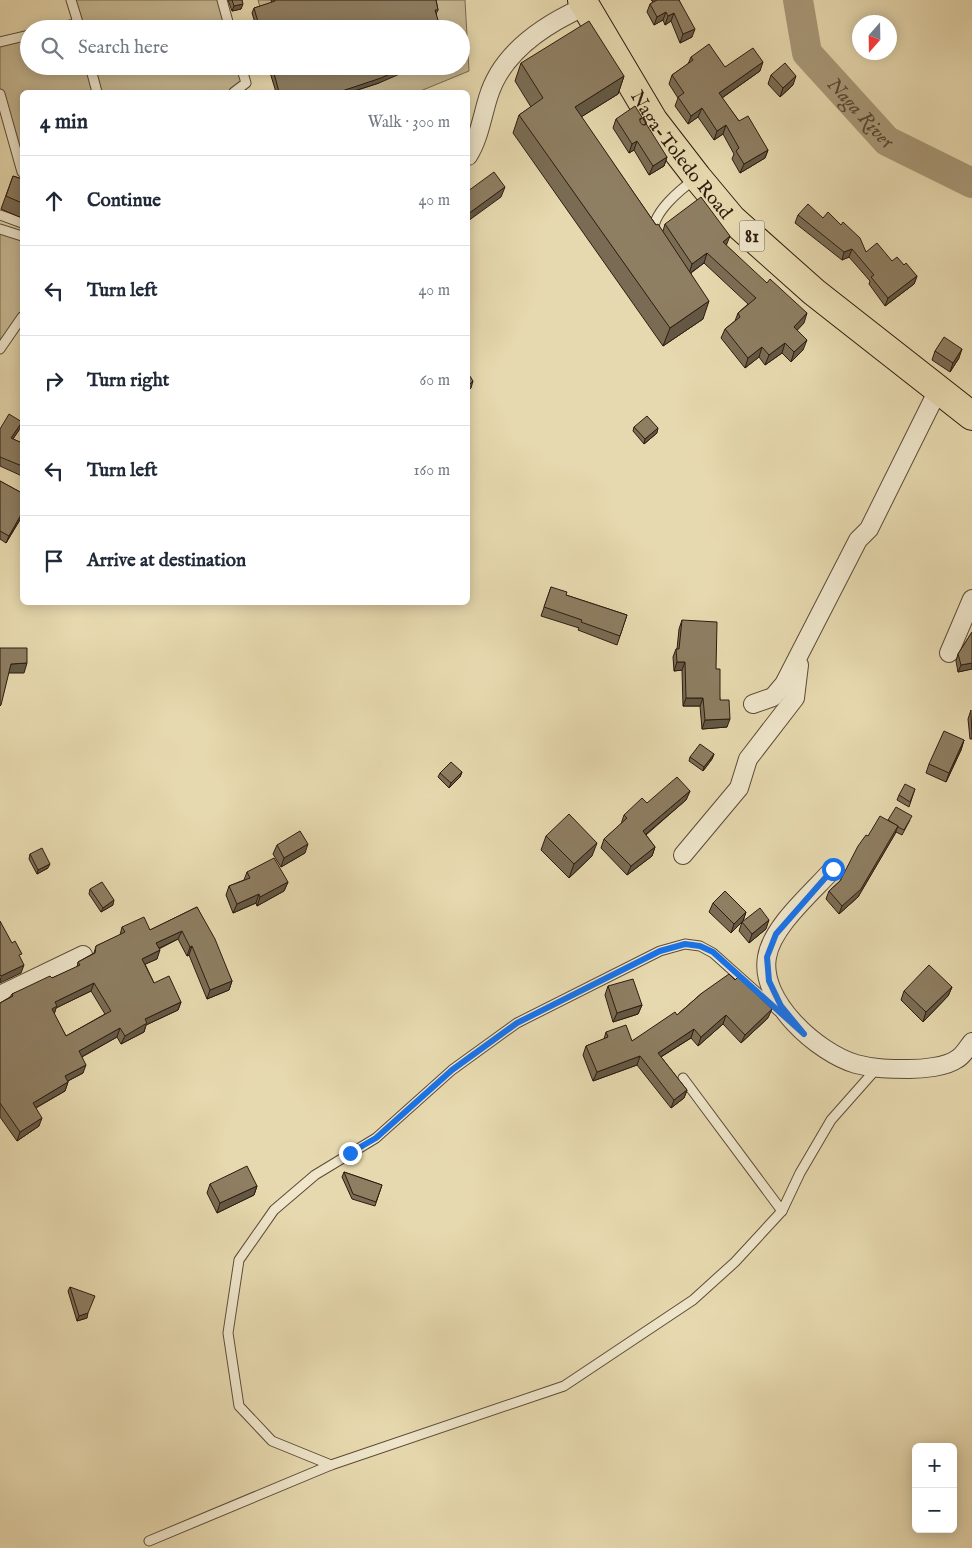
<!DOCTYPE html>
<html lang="en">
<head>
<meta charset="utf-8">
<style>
  :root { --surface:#fff; --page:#f6f6f7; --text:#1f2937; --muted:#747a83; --line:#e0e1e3 }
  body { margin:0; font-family:"IM FELL English",serif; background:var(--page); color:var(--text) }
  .controls { position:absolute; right:15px; bottom:15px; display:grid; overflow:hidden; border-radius:8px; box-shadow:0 2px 12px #0003 }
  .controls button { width:45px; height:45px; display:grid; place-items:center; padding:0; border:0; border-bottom:1px solid var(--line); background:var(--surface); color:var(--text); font:25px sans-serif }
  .compass { position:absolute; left:852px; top:15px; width:45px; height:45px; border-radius:50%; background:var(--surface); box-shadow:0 2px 12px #0003; rotate:200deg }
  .stop { position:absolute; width:15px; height:15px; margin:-11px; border:4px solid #1a73e8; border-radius:50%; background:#fff }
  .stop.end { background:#1a73e8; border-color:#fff; box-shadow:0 1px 5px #0008 }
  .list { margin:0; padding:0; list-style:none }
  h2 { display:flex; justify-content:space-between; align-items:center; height:65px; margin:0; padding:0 20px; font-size:21px }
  h2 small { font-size:16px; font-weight:400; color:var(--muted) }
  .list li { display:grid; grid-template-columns:32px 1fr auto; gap:15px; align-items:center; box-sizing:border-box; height:90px; padding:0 20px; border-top:1px solid var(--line) }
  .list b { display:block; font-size:19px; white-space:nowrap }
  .list em { font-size:16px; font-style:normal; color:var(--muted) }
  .icon { flex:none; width:28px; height:28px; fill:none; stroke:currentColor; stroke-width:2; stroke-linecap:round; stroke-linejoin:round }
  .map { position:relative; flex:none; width:972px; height:1548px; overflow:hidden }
  .search { position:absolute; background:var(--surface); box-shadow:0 2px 12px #0003; left:20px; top:20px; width:450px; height:55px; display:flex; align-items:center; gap:12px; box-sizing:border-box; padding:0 18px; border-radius:28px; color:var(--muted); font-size:19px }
  .panel { position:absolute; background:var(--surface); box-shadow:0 2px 12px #0003; left:20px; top:90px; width:450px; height:515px; border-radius:8px }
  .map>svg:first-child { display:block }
  .green { fill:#c7b994; stroke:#7a6a52 }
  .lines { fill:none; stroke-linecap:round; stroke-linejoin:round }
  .river { stroke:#a89979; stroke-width:30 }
  .service-casing { stroke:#5c4b37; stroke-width:11 }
  .minor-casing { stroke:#5c4b37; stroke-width:20 }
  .trunk-casing { stroke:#2d1c0f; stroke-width:30 }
  .service { stroke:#efe6cb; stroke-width:9 }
  .minor { stroke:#efe6cb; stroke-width:18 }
  .trunk { stroke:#e7d9af; stroke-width:28 }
  .wall { fill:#7a6c54; stroke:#2d1c0f; fill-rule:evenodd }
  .shaded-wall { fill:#635845; stroke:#2d1c0f }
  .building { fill:#8e7e62; stroke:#2d1c0f; fill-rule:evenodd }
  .route { stroke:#1a73e8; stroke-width:6 }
  .labels { text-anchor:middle; stroke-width:5; stroke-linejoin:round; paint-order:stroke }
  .shield { fill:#efe6cb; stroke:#675947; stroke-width:1 }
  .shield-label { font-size:18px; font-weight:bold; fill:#2d1c0f }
  .street-label { font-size:19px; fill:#2d1c0f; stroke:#efe6cb }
  .water-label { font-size:20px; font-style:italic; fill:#584834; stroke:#efe6cb }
</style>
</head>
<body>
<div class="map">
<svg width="972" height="1548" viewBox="0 0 972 1548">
  <rect width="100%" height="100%" fill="#e7d9af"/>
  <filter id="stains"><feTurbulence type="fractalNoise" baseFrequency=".004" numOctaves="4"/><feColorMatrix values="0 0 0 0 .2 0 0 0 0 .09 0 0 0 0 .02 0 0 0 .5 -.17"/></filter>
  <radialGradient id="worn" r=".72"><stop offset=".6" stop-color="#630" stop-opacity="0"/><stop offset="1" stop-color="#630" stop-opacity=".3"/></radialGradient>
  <g class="green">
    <path d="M71 0H222L230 29H53L78 23Z"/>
    <path d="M258 0H465L469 71 418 92H284L276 66H461V29H266Z"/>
    <path d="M29 35V66H241L246 83 234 92H22V172L0 94V42Z"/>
    <path d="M0 229 22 236V317L0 349Z"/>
  </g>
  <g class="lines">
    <path class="river" id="s1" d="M798 0 807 53 887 141 972 183"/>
    <g class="service-casing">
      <g id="service">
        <path d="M71 0 80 29"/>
        <path d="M222 0 230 29"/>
        <path d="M53 29 78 23"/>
        <path d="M0 42 29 35"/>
        <path d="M90 66 97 92"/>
        <path d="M234 92 246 83 241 66"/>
        <path d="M0 94 22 172"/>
        <path d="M0 215 22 223"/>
        <path d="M0 229 22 236"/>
        <path d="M654 234C650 214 681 189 695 179"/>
        <path d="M0 349 22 317"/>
        <path d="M683 1078 782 1211"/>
        <path d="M331 1465 272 1441 239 1406 228 1333 239 1260 274 1210 315 1175 376 1138 452 1070 517 1023 660 951 685 944 700 946 713 953 778 1011"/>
        <path d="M149 1541 331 1465 564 1386 693 1300 735 1262 782 1211 800 1173 831 1120 877 1068"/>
      </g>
    </g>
    <g class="minor-casing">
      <g id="minor">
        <path d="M468 156C479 139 482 117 488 98 501 53 545 24 586 6"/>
        <path d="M949 653 972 599"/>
        <path d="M753 704 773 697 784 684 858 540 869 529 938 390"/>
        <path d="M683 855 739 788 748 759 795 698 799 665"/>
        <path d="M833 869C813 892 772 926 767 957 759 1001 818 1053 856 1064 874 1069 891 1069 909 1069 922 1069 946 1067 957 1059 963 1056 968 1047 972 1042"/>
        <path d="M0 995 83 955"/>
      </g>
    </g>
    <g class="trunk-casing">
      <g id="trunk">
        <path id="s2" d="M582 0 653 120 697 177 732 219 814 292 972 416"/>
      </g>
    </g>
    <use href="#service" class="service"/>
    <use href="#minor" class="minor"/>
    <use href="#trunk" class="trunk"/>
  </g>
  <g class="wall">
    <path d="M228 0H242L241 9 232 11Z"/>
    <path d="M271 0H436L438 10 436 14 439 29H257L252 13 254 8 272 3Z"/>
    <path d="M651 0H679L692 37 680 43 671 21 665 25 663 20 654 25 647 12 650 4 653 2Z"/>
    <path d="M691 57 725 67 760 71 722 98 739 121 768 150 765 158 740 173 732 159 734 154 723 134 714 140 698 117 688 124 675 106 678 98 669 84 672 75 688 64Z"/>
    <path d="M521 63 624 76 618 94 581 117 656 225 663 231 665 224 727 246 804 323 797 330 803 350 791 362 782 353 765 365 759 357 745 368 721 338 725 329 735 321 738 313 748 304 704 263 691 273 703 319 663 346 513 133 519 115 531 107 515 81Z"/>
    <path d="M268 66H373L379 83 351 92H276Z"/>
    <path d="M771 75 793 85 780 97 768 84Z"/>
    <path d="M616 119 667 157 664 166 649 175 634 150 629 153 613 128Z"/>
    <path d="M13 176 22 179V218L1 209Z"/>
    <path d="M798 215 823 218 866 252 904 265 917 276 914 284 885 306 869 284 870 281 849 257 842 260 795 223Z"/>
    <path d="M935 351 959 358 950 372 932 360Z"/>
    <path d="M634 427 657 433 644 444 633 431Z"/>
    <path d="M0 429 19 430 13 439 22 443V476L0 466Z"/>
    <path d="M0 481 22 493V519L21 518 6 543 0 539Z"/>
    <path d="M551 587 566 595 627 615 617 645 578 630 579 628 541 616Z"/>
    <path d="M682 620 716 669 720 700 727 727 702 729 700 706H683L682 670 674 671 673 657 676 649H677L679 629Z"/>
    <path d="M972 632V669L958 672 956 661 958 654Z"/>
    <path d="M971 710 972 739H970L968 719Z"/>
    <path d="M964 740 961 750 946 782 926 773 929 764Z"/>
    <path d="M714 754 712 759 703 771 689 761 690 757Z"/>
    <path d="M462 772 460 777 449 788 438 777 440 773Z"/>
    <path d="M915 789 909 807 897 800 899 795Z"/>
    <path d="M690 791 686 800 646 835 655 847 652 856 627 875 601 848 604 839 621 824 624 815 647 803Z"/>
    <path d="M888 820H910L902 835 896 832 858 897 839 914 826 899 829 891 840 881 868 836Z"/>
    <path d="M546 836 592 856 569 878 541 850Z"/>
    <path d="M277 845 305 853 281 867 273 854Z"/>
    <path d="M30 854 48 868 37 874 29 859Z"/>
    <path d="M247 872 288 882 284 891 257 906 256 903 233 913 226 895 229 886 244 880Z"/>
    <path d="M90 889 113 905 101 912 89 894Z"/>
    <path d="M713 903 746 912 743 921 731 933 709 912Z"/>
    <path d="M197 907 232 981 229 990 207 999 189 955 187 956 178 939 159 949 157 959 145 964 154 983 181 1002 178 1010 146 1025 144 1032 121 1044 117 1037 82 1057 83 1073 68 1081V1082L65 1091 36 1108 39 1126 17 1141 0 1117V1003L10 997 12 994 52 978 77 967 78 962 94 953 96 946 120 935 122 927 150 930ZM91 991 105 1014 66 1036 54 1014 56 1008Z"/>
    <path d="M742 922 766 929 749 943 739 931Z"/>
    <path d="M608 986 642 1005 638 1014 613 1022 605 995Z"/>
    <path d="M952 987 948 996 923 1022 901 1000 904 991Z"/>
    <path d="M702 993 768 1018 741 1043 723 1024 698 1046 691 1038 661 1057 687 1090 684 1098 671 1108 637 1065 593 1081 583 1055 586 1046 604 1039 606 1032 632 1041 677 1015Z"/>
    <path d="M344 1172 382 1185 375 1206 352 1199 342 1177Z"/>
    <path d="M210 1184 257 1186 254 1195 217 1213 207 1193Z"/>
    <path d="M70 1287 87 1318 77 1321 68 1291Z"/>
  </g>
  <g class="shaded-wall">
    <path d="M243 4 241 9 232 11 234 6Z"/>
    <path d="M666 12 663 20 654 25 657 17Z"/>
    <path d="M674 13 671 21 665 25 668 16Z"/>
    <path d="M695 29 692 37 680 43 683 34Z"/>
    <path d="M763 62 760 71 716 102 719 93Z"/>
    <path d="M408 66H418L379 83 351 92H339Z"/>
    <path d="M624 76 618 94 568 125 575 107Z"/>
    <path d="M796 76 793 85 780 97 783 88Z"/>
    <path d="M702 108 698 117 688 124 691 116Z"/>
    <path d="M726 125 723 134 714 140 717 131Z"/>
    <path d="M637 141 634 150 629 153 632 144Z"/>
    <path d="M768 150 765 158 740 173 744 164Z"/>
    <path d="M667 157 664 166 649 175 653 166Z"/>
    <path d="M505 187 501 197 468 221V214Z"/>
    <path d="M730 236 726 246 723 242Z"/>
    <path d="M852 249 849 257 842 260 844 252Z"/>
    <path d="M707 253 704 263 689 274 692 264Z"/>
    <path d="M917 276 914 284 885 306 888 298Z"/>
    <path d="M709 301 703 319 663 346 670 328Z"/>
    <path d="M807 313 804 323 791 337 794 327Z"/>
    <path d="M807 340 803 350 791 362 794 352Z"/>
    <path d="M785 343 782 353 765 365 769 355Z"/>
    <path d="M762 347 759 357 745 368 748 358Z"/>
    <path d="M962 349 959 358 950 372 953 363Z"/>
    <path d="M473 381 471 388 468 391V386Z"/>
    <path d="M22 422 19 430 8 446 11 438Z"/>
    <path d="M658 428 657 433 644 444 645 439Z"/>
    <path d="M22 513 21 518 6 543 9 536Z"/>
    <path d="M677 662H685L682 670 674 671Z"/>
    <path d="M27 663 24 673H8L11 664Z"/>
    <path d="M972 663V669L958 672 961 665Z"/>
    <path d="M686 698H703L700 706H683Z"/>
    <path d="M730 719 727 727 702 729 705 720Z"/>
    <path d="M964 740 961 750 946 782 949 773Z"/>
    <path d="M714 754 712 759 703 771 704 767Z"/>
    <path d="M462 772 460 777 449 788 451 783Z"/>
    <path d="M690 791 686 800 639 840 643 831Z"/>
    <path d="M898 826 895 834 858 897 839 914 842 906Z"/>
    <path d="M597 843 592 856 569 878 574 864Z"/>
    <path d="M308 844 305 853 281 867 284 858Z"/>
    <path d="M655 847 652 856 627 875 631 866Z"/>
    <path d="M50 864 48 868 37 874 38 870Z"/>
    <path d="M288 882 284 891 257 906 260 897Z"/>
    <path d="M259 894 256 903 233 913 237 904Z"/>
    <path d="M114 900 113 905 101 912 103 908Z"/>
    <path d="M746 912 743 921 731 933 734 924Z"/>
    <path d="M769 920 766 929 749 943 752 934Z"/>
    <path d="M182 931 178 939 153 951 156 943Z"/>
    <path d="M192 946 189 955 187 956 190 947Z"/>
    <path d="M160 950 157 959 139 967 142 959Z"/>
    <path d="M24 965 21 973 0 983 1 976Z"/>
    <path d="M232 981 229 990 207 999 210 990Z"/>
    <path d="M94 983 91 991 56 1008 54 1015 49 1017 55 1002Z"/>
    <path d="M952 987 948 996 923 1022 926 1012Z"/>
    <path d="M181 1002 178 1010 146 1025 144 1032 121 1044 125 1036 145 1019Z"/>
    <path d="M642 1005 638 1014 613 1022 617 1013Z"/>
    <path d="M772 1009 768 1018 741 1043 745 1035Z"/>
    <path d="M726 1015 723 1024 698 1046 701 1037Z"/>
    <path d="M120 1028 117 1037 76 1060 79 1051Z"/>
    <path d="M694 1029 691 1038 654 1061 658 1053Z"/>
    <path d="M640 1056 637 1065 593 1081 597 1072Z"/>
    <path d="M86 1065 83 1073 62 1084 65 1076Z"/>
    <path d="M68 1082 65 1091 30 1111 33 1103Z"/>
    <path d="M687 1090 684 1098 671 1108 674 1100Z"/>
    <path d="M42 1118 39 1126 17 1141 20 1132Z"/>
    <path d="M257 1186 254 1195 217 1213 220 1203Z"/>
    <path d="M88 1313 87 1318 77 1321 79 1316Z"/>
  </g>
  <g class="building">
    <path d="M232 0H242L243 4 234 6Z"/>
    <path d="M275 0H436L438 10H435L440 27H437L438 29H260L254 8 275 1Z"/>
    <path d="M657 0H679L695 29 683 34 674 13 668 16 666 12 657 17 650 4Z"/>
    <path d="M589 21 624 76 575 107 656 225 658 224 709 301 670 328 519 115 543 98 521 63Z"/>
    <path d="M709 44 725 67 753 48 763 62 719 93 739 121 748 116 768 150 744 164 736 151 739 148 726 125 717 131 702 108 691 116 678 97 684 93 672 75 693 60 691 57Z"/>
    <path d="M785 63 796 76 783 88 771 75Z"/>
    <path d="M272 66H373V67L375 66H408L381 78 339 92H279Z"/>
    <path d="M635 106 667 157 653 166 637 141 632 144 616 119Z"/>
    <path d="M494 172 505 187 468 214V191Z"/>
    <path d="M13 176 22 179V203L6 196Z"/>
    <path d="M701 197 730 236 723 242 767 283 770 279 807 313 794 327 807 340 794 352 785 343 769 355 762 347 748 358 725 329 740 317 738 313 756 298 707 253 692 264 665 224Z"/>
    <path d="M808 204 823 218 828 212 841 225 843 222 860 238 866 252 877 243 892 261 897 257 904 265 906 263 917 276 888 298 871 277 874 275 852 249 844 252 798 215Z"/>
    <path d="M944 337 962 349 953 363 935 351Z"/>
    <path d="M468 373 473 381 468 386Z"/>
    <path d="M9 414 22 422 11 438 22 443V466L0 457V429Z"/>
    <path d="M647 416 658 428 645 439 634 427Z"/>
    <path d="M0 481 22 493V513L9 536 0 531Z"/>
    <path d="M551 587 567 592 566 595 627 615 620 636 581 622 582 620 544 607Z"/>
    <path d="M682 620 717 622 716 669H720V700H729L730 719 705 720 703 698H686L685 662H677L676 649H679Z"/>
    <path d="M972 632V663L961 665 958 654Z"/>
    <path d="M0 648H27V663L11 664 1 705 0 706Z"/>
    <path d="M944 731 964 740 949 773 929 764Z"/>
    <path d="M700 744 714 754 704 767 690 757Z"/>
    <path d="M451 762 462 772 451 783 440 773Z"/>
    <path d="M677 777 690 791 643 831 655 847 631 866 604 839 627 818 624 815 642 798 647 803Z"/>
    <path d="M905 784 915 789 910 802 899 795Z"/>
    <path d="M896 807 912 816 904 830 898 827V826L888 820Z"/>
    <path d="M569 814 597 843 574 864 546 836Z"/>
    <path d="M880 816 898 826 861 889 842 906 829 891 840 881 858 846 866 835 868 836Z"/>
    <path d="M300 831 308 844 284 858 277 845Z"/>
    <path d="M42 848 50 864 38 870 30 854Z"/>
    <path d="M274 858 288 882 260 897 259 894 237 904 229 886 250 878 247 872Z"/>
    <path d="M102 882 114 900 103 908 90 889Z"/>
    <path d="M725 891 746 912 734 924 713 903Z"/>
    <path d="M197 907 215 939 232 981 210 990 192 946 190 947 182 931 156 943 160 950 142 959 154 983 169 976 181 1002 145 1019 147 1023 125 1036 120 1028 79 1051 86 1065 65 1076 68 1082 33 1103 42 1118 20 1132 0 1103V1003L13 996 12 994 50 976 52 978 80 965 78 962 95 953 96 946 125 932 122 927 144 917 150 930ZM94 983 111 1011 66 1036 52 1009 57 1006 55 1002Z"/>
    <path d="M760 908 769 920 752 934 742 922Z"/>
    <path d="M0 921 12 943 15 941 22 954 19 955 24 965 1 976 0 975Z"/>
    <path d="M929 965 952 987 926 1012 904 991Z"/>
    <path d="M729 974 735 980 738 977 772 1009 745 1035 726 1015 701 1037 694 1029 658 1053 687 1090 674 1100 640 1056 597 1072 586 1046 608 1037 606 1032 626 1025 632 1041 675 1012 677 1015 702 993Z"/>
    <path d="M633 979 642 1005 617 1013 608 986Z"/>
    <path d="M247 1166 257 1186 220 1203 210 1184Z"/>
    <path d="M344 1172 382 1185 376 1202 353 1194Z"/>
    <path d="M70 1287 95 1296 88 1313 79 1316Z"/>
  </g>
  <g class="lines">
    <path class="route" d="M350 1153 376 1138 452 1070 517 1023 660 951 685 944 700 946 713 952 804 1034 781 1006 769 981 767 957 776 934 833 869"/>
  </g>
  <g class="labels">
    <rect class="shield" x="739.5" y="220.5" width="25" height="31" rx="4"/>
    <g class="shield-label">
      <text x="752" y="242">81</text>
    </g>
    <g class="street-label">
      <text dy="7" stroke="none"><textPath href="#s2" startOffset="184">Naga-Toledo Road</textPath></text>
    </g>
    <g class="water-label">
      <text dy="7" stroke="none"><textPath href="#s1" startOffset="134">Naga River</textPath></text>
    </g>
  </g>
  <rect width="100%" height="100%" filter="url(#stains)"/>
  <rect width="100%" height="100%" fill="url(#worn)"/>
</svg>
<div class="controls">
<button>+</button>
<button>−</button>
</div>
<svg class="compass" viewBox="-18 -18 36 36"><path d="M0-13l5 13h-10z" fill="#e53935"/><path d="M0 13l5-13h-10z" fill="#747a83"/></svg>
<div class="stop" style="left:833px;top:869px"></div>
<div class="stop end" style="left:350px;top:1153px"></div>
<div class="search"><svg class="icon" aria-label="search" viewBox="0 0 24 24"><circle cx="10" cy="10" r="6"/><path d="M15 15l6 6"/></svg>Search here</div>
<section class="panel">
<h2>4 min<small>Walk · 300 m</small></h2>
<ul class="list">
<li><svg class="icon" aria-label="ahead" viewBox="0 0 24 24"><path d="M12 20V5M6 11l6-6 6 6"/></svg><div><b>Continue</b></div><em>40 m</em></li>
<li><svg class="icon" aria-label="left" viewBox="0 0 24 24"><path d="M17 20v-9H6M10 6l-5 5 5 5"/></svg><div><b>Turn left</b></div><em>40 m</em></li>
<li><svg class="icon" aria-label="right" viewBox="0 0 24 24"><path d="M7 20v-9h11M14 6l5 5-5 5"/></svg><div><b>Turn right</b></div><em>60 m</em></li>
<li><svg class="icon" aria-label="left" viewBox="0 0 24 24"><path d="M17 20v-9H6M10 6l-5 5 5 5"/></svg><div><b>Turn left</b></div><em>160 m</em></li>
<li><svg class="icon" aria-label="arrive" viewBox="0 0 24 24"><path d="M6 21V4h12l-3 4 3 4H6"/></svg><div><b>Arrive at destination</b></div></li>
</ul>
</section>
</div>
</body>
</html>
